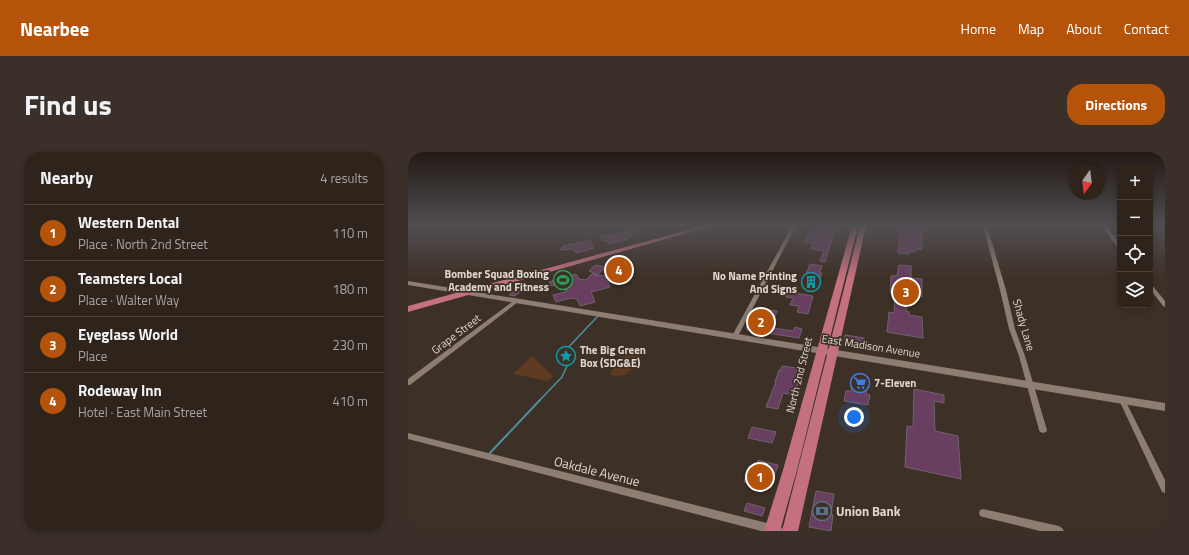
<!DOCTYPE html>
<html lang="en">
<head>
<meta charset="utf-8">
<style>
  :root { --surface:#2e241c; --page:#3a3029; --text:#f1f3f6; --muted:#a7a4a3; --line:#49413b; --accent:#b45309 }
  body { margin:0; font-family:"Titillium Web",sans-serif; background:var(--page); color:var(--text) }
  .controls { position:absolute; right:12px; top:12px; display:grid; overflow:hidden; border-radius:8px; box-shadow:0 2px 6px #0003 }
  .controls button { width:36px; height:36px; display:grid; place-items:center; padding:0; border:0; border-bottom:1px solid var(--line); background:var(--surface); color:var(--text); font:20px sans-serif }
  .compass { position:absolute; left:661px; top:12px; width:36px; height:36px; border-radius:50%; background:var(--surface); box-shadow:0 2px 6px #0003; rotate:194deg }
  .you { position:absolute; left:446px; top:265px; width:14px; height:14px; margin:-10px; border:3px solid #fff; border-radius:50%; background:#1a73e8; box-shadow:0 0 0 6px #1a73e833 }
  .badge { display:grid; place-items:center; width:26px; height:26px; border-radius:50%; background:var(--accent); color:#fff; font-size:13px; font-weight:700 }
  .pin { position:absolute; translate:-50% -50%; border:2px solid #fff; box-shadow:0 1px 4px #0006 }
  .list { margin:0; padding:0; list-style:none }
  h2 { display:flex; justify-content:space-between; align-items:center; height:52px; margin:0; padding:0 16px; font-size:17px }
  h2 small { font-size:13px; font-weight:400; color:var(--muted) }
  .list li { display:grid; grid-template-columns:26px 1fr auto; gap:12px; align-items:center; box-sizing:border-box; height:56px; padding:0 16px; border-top:1px solid var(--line) }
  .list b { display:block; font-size:15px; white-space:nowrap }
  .list p { margin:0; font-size:13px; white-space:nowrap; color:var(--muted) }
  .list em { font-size:13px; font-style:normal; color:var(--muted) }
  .icon { flex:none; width:22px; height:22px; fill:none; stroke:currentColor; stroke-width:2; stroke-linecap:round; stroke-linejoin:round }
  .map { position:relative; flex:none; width:757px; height:379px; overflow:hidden; border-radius:16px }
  header { display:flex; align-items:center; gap:24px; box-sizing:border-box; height:56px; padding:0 20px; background:var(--accent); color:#fff }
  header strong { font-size:19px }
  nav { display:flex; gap:22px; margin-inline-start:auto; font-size:14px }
  .intro { display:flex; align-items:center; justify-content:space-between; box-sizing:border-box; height:96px; padding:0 24px }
  h1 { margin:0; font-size:28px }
  .button { padding:10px 18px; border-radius:16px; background:var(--accent); color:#fff; font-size:14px; font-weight:700 }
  main { display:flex; gap:24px; padding:0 24px }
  aside { flex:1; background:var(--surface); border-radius:16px; box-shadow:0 2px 6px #0003 }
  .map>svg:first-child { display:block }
  .green { fill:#5d3a20 }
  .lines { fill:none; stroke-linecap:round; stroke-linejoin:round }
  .stream-far1 { stroke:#4a91a1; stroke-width:1.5 }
  .stream { stroke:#4a91a1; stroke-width:2 }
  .building { fill:#683f60; stroke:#71626d }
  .minor { fill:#8d7d72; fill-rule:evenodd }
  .tertiary { fill:#8d7d72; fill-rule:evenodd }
  .primary { fill:#c47080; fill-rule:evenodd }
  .labels { text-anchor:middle; stroke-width:3.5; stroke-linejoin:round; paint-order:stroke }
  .poi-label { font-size:11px; font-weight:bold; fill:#e0d7d1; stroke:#3d3026; text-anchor:end }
  .street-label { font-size:11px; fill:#e0d7d1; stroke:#3d3026 }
  .near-street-label { font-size:13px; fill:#e0d7d1; stroke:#3d3026 }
  .near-poi-label { font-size:13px; font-weight:bold; fill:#e0d7d1; stroke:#3d3026; text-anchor:start }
</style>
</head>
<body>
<header>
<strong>Nearbee</strong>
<nav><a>Home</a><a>Map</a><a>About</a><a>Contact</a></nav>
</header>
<div class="intro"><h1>Find us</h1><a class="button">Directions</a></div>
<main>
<aside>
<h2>Nearby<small>4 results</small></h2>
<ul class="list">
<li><span class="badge">1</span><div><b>Western Dental</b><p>Place · North 2nd Street</p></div><em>110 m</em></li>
<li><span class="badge">2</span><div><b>Teamsters Local</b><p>Place · Walter Way</p></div><em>180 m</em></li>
<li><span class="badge">3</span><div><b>Eyeglass World</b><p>Place</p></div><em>230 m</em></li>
<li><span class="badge">4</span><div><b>Rodeway Inn</b><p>Hotel · East Main Street</p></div><em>410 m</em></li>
</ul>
</aside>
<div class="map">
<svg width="757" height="379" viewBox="0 0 757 379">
  <rect width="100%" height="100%" fill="#3d3026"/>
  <g class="green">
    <path d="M221 200 231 202 232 205C222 218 222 227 203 223L202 221 217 202Z"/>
    <path d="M124 204 145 224 140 229 105 222Z"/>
  </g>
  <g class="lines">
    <path class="stream-far1" d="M131 249 154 225 159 214 153 206 154 202 190 164"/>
    <path class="stream" d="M80 303 132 248"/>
  </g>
  <g class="building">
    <path d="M411 74H428L417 110 412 109 416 99 403 97 405 91 396 90 400 81 407 82Z"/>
    <path d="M492 74H514V98L507 97V100L501 99V102L490 101Z"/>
    <path d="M230 77 219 87 201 92 198 88 195 89 192 84 196 83 198 85Z"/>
    <path d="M182 88 186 96 168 101 165 97 152 98 156 94Z"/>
    <path d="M402 112 414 114 411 121H414L410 133 395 131Z"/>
    <path d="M187 113 198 115 189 123 197 124 198 127 213 113 219 114 205 129 199 128 202 135 183 140 187 150 172 154 169 147 163 146 148 150 145 143 158 140 154 131 143 134 141 130 168 122 171 127 178 128 184 122 189 123 181 119Z"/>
    <path d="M491 113 503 114V126L514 127V145L499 143 498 159 501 160V163L514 165 515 186 479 180 481 160 486 161 487 141H482L483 124H489Z"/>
    <path d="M115 132 118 139H113L107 144 101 143 109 137 107 134Z"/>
    <path d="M380 140 405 144 400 162 389 160 391 154 382 153 385 146 378 145Z"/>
    <path d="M350 157 369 159 364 172H367L365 176 385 179 387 175 394 177 391 186 339 178 338 176 342 168 344 169Z"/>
    <path d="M437 183 456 186V191L436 187Z"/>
    <path d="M374 214 389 216 388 218 394 219 387 243 375 241 370 257 358 255 368 230H367L371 218H373Z"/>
    <path d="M446 223 461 226 458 242 462 243 460 253 436 249 438 239H443Z"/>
    <path d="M506 237 536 243V251L526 249 527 279 550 284 553 327 497 315 499 274 505 275Z"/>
    <path d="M344 275 368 280 364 291 340 286Z"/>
    <path d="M350 308 370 313 362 336 336 330 341 314 348 315Z"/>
    <path d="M408 339 426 342 423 362 425 363 423 379 401 375Z"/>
    <path d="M339 351 357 356 354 364 336 359Z"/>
  </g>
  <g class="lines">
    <g class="minor">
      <path d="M0 74H5L0 76Z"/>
      <path d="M384 74H388L330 184 327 186 325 185 324 184Z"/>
      <path d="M575 74H579L598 138 607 177 617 204 639 278 638 280 635 281 632 280 631 278 611 204 601 177 592 138Z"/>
      <path d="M694 74H698L712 92V96H710Z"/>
      <path d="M742 132 744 133 757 149V155L755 154 742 137Z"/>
      <path d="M108 147 110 148 111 149 110 150 2 233H0V227Z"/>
      <path d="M714 245 716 246 757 328V341L754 340 711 248 712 246Z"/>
      <path d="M0 281 371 374 374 376 376 379H353L0 287Z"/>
      <path d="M575 357 651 374 654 376 656 379H632L575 365 572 364 571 361 572 358Z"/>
    </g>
    <path class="tertiary" d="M0 129 757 251V259L0 133Z"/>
    <g class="primary">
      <path d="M295 74H304L0 160V154Z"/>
      <path d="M444 74H450L389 318 372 379H356L375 318Z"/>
      <path d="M452 74H458L390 379H374Z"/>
    </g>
  </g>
  <linearGradient id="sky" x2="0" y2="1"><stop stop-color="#221a15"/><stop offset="0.58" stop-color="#514e52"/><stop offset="1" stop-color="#514e52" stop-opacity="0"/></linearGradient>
  <rect width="757" height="127" fill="url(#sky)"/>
  <defs>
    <g id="stadium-ring" transform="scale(1)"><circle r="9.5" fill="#3d3026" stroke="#2e9e5b" stroke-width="1.5"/><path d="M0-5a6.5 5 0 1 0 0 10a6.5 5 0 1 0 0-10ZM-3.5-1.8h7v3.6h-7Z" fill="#2e9e5b"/></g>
    <g id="building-ring" transform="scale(1)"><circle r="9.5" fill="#3d3026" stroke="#0f9aa8" stroke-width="1.5"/><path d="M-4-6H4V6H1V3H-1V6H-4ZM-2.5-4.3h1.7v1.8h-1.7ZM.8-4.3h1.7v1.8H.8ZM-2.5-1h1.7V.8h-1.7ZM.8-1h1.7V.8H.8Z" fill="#0f9aa8"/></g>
    <g id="sight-ring" transform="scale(1)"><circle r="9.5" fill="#3d3026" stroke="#0f9aa8" stroke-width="1.5"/><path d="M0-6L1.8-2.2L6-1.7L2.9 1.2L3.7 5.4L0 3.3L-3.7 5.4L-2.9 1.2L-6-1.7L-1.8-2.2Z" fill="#0f9aa8"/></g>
    <g id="supermarket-ring" transform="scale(1)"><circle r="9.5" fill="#3d3026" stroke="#3f7fe0" stroke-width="1.5"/><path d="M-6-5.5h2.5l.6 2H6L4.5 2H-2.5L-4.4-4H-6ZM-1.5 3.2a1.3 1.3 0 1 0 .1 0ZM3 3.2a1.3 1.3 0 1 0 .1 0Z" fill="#3f7fe0"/></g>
    <g id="bank-ring" transform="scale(1)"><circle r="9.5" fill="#3d3026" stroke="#5c6f8a" stroke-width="1.5"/><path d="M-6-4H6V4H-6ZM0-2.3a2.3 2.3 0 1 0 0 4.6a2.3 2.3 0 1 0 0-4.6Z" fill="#5c6f8a"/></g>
  </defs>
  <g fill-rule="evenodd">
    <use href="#stadium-ring" x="155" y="128"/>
    <use href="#building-ring" x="403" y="130"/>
    <use href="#sight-ring" x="158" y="204"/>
    <use href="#supermarket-ring" x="452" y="231"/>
    <use href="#bank-ring" x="414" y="359"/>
  </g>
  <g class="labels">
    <g class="poi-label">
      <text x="141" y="126">Bomber Squad Boxing<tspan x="141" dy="13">Academy and Fitness</tspan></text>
      <text x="389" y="128">No Name Printing<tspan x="389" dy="13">And Signs</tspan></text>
      <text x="172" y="202" text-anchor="start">The Big Green<tspan x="172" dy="13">Box (SDG&amp;E)</tspan></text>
      <text x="466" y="235" text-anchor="start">7-Eleven</text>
    </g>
    <g class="street-label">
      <text transform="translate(616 173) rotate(74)" y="4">Shady Lane</text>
      <text transform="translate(48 182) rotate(-37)" y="4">Grape Street</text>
      <text transform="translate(463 194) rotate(9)" y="4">East Madison Avenue</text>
      <text transform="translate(391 223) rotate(-76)" y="4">North 2nd Street</text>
    </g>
    <g class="near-street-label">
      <text transform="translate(189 319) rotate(14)" y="5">Oakdale Avenue</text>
    </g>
    <g class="near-poi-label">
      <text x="428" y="364">Union Bank</text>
    </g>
  </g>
</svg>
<div class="controls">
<button>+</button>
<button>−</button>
<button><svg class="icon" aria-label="locate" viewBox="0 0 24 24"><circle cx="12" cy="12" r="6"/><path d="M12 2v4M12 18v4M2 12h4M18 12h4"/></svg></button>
<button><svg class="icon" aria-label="layers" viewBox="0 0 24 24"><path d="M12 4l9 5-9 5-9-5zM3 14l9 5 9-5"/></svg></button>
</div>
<svg class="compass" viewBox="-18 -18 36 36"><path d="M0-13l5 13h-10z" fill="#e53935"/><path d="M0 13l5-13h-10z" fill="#a7a4a3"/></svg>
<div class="you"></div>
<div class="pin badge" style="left:352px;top:325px">1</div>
<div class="pin badge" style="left:353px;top:170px">2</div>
<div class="pin badge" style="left:498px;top:140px">3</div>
<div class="pin badge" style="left:211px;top:118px">4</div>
</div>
</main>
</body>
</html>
